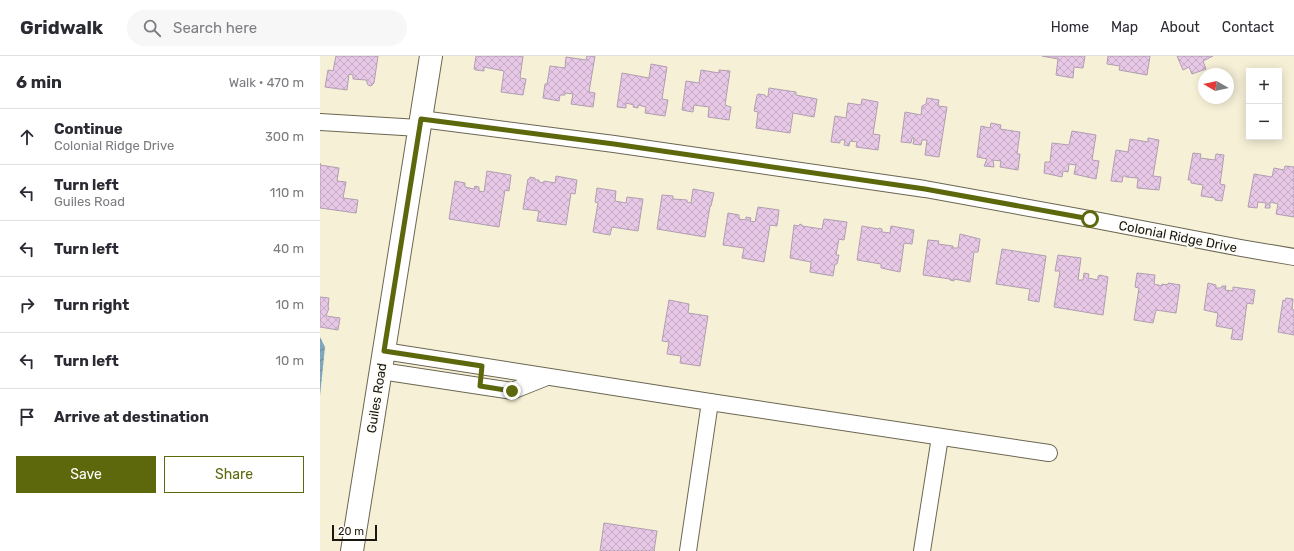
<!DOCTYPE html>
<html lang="en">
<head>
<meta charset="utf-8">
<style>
  :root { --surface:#fff; --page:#f7f7f7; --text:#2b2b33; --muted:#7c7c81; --line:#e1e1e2; --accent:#5d670c }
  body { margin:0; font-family:Rubik,sans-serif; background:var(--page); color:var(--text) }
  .controls { position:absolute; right:12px; top:12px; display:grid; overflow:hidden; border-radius:0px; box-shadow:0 2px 10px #0003 }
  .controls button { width:36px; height:36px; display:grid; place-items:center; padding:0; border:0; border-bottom:1px solid var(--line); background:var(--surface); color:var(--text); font:20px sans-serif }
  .compass { position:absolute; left:878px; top:12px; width:36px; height:36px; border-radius:50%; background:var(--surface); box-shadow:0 2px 10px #0003; rotate:279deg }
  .scale { position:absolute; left:12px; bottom:10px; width:45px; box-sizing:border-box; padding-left:4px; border:2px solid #19170f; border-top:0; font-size:11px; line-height:14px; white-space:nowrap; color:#19170f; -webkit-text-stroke:3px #fefdf8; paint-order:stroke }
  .stop { position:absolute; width:12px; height:12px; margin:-9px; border:3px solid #5d670c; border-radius:50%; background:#fff }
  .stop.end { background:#5d670c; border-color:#fff; box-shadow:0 1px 4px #0008 }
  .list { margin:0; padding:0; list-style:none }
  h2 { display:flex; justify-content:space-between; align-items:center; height:52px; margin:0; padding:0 16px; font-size:17px }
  h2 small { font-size:13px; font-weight:400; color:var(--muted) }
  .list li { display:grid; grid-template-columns:26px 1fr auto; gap:12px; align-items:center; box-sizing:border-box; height:56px; padding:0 16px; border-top:1px solid var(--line) }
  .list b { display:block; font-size:15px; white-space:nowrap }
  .list p { margin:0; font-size:13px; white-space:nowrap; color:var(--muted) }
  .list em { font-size:13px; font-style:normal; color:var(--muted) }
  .actions { display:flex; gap:8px; padding:12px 16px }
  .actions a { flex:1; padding:9px 0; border:1px solid var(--accent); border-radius:0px; text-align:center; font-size:14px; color:var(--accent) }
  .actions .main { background:var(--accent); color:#fff }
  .icon { flex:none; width:22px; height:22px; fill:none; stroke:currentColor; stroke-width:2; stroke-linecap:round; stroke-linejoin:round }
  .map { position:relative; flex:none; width:974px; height:495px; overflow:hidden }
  header { display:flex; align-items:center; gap:24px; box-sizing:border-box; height:56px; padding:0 20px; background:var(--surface); border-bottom:1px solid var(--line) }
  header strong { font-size:19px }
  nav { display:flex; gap:22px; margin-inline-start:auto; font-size:14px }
  .search { width:280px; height:36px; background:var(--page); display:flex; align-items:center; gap:10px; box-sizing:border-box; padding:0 14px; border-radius:22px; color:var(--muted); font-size:15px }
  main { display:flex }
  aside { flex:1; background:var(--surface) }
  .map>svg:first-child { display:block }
  .water { fill:url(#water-waves) }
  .building { fill:url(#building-cross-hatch); stroke:#b09eb0 }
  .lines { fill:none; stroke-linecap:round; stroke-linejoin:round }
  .street-casing { stroke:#6b6651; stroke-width:18 }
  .secondary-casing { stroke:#6b6651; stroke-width:24 }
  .street { stroke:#fff; stroke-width:16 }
  .secondary { stroke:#fff; stroke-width:22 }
  .route { stroke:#5d670c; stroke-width:5 }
  .labels { text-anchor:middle; stroke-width:4; stroke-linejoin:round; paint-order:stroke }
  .street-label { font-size:13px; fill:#19170f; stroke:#fefdf8 }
</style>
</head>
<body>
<header>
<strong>Gridwalk</strong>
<div class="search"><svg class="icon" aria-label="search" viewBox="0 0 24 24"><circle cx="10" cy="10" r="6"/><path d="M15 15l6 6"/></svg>Search here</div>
<nav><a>Home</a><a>Map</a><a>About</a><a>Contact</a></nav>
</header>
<main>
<aside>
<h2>6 min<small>Walk · 470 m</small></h2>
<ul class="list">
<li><svg class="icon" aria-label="ahead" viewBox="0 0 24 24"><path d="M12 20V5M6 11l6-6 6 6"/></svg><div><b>Continue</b><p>Colonial Ridge Drive</p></div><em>300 m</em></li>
<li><svg class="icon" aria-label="left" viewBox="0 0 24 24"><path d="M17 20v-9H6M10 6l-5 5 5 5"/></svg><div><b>Turn left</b><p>Guiles Road</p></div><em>110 m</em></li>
<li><svg class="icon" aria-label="left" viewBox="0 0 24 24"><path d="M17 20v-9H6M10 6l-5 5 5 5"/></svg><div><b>Turn left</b></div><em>40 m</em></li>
<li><svg class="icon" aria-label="right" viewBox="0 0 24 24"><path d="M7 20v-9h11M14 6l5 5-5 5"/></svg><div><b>Turn right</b></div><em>10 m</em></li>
<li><svg class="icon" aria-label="left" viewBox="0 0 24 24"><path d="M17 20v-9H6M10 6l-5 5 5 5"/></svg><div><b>Turn left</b></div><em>10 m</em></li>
<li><svg class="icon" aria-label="arrive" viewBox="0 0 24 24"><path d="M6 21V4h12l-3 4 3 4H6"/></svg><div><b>Arrive at destination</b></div></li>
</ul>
<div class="actions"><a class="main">Save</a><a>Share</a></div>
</aside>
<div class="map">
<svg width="974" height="495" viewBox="0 0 974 495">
  <defs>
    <pattern id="water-waves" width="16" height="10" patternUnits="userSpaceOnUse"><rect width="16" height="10" fill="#7fa7bd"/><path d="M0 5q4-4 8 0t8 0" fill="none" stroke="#678798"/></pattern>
    <pattern id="building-cross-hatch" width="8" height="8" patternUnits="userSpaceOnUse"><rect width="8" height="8" fill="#e8c8e7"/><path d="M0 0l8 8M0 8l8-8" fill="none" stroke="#c6abc5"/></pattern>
  </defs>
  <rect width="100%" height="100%" fill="#f6f0d7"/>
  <path class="water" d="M0 281 5 291 0 340Z"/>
  <g class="building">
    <path d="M16 0H58L54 27 51 30 48 29 46 24 33 23V19L29 18 27 34 5 31 8 14 13 15Z"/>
    <path d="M156 0H203L200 22 206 23 203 39 181 36 184 15 164 11V15L156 14 154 13Z"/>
    <path d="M267 0H275L269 36 275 37 273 51 251 48 253 38 245 37V39H240L239 45 223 42 225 28H227L230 10 245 12 246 1 266 4Z"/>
    <path d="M722 0H765L763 12 754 11 753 22 736 19 738 3Z"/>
    <path d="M788 0H830L827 19 799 14 800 10 787 8Z"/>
    <path d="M857 0H893L883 5 886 13 872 18 869 11 863 14Z"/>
    <path d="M331 8 347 11 342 43 348 44 345 60 325 57 326 51 318 49V52L313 51 314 49 306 47V52L297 51 302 17 329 22Z"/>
    <path d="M381 14 399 17V14L410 15 405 49 411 51 409 64 388 61 389 51 374 49 373 56 362 54 366 25 379 27Z"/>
    <path d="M449 32 476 36V39L497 43 494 61 473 57 470 77 436 72 438 56 434 55 437 39 438 38 445 39 446 41 448 40Z"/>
    <path d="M607 42 619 44 618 50 627 51 619 101 605 99 607 84H602L601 89 593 88 594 82H592L591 87 581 86 585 56 601 59 602 50 606 48Z"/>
    <path d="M542 43 558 46 553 78 560 79 558 94 536 91 537 86 530 85 529 90 524 89 525 84H520V87L511 86 515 60 526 62 528 47 541 49Z"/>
    <path d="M671 67 681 69 680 73 700 76 697 98H700L698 114 680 111 681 105 673 104 674 111 664 110 667 103 657 101 661 70 670 72Z"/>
    <path d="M752 75 776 79 772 104 779 105 776 123 754 118 756 109 749 108 748 116 743 115 742 121 724 117 725 106H730L732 87 749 89Z"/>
    <path d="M828 82 839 84 833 120 841 121 839 134 817 132 818 122 806 121V120H803L802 126 791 125 796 94 808 96 810 83 828 86Z"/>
    <path d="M873 97 881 98 880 102 895 104 896 98 904 99 900 128 905 129 902 145 895 144V142L881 140 883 129 871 127V124H868Z"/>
    <path d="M0 107V109L19 112 17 125 26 126 23 142 38 144 36 157 0 152Z"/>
    <path d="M965 110 974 111V161L956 158 958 148 950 146V152H945L946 147 938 146 937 152 928 151 934 118 952 121 954 112 964 114Z"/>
    <path d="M167 115 191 119 189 135 185 134 179 171 129 163 135 125 145 127V131L154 133 155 130 159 131V135L164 136Z"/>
    <path d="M236 120 257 124 255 138 251 137 246 169 217 165 219 155 203 153 208 123H210V121L215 122V124H219V126L223 127 224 125 235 127Z"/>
    <path d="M277 132 296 135 295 145 306 147 307 141 323 143 318 175 292 171 290 179 273 176 278 147 275 146Z"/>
    <path d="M373 133 394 137 391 150H390L385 181 337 173 342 139 353 140V143L367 144V146L371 147Z"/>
    <path d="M438 151 459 154 457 170 450 169 444 206 422 202 424 192 403 189 408 157 419 159V163L426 164V161L431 162 430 165 435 166Z"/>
    <path d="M504 163 527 166 524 184 519 183 516 199H519L517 208H515L513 220 490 216 491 206 470 202 474 169 479 170 480 168 482 169V170L502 173Z"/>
    <path d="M542 170 558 173 559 172 562 173V176L570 177 571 170 594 174 592 188 584 187 580 216 561 212V208L537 204Z"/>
    <path d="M640 178 660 183 658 196H654L650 226 634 223V225L630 224V223L603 219 608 184 619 185 618 188 633 190V192H638Z"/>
    <path d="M682 193 726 200 719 246 708 244 710 233 676 228Z"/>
    <path d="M738 199 761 202 758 224H763L764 217 769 218 768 222 778 224V220L780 219 788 221 783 259 734 251 740 215H735Z"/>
    <path d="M817 217 835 219 834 228 842 230V228L848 229V227L860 229 856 257 836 254 833 267 814 264 819 232 815 231Z"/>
    <path d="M888 227 896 229V232H901L902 230H906L905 234 913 235V231L935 234 933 248 927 247 922 284 911 283 913 273 896 270 898 257 884 254Z"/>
    <path d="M0 241 9 242 8 252H9L6 260 20 262 18 274 0 271Z"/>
    <path d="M966 242 973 243 972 254H974V279L958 276 963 244 965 245Z"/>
    <path d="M349 244 369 248 368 257 388 260 380 310 360 307 361 300 347 298 349 286 342 285Z"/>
    <path d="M284 467 337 475 334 495H280Z"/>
  </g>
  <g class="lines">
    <g class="street-casing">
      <g id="street">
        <path d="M101 63 294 88 605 133 770 163 921 192 974 201"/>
        <path d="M0 66 99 72"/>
        <path d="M64 295 390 346 368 495"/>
        <path d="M61 315 192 335 227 321"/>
        <path d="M390 346 729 397"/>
        <path d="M602 495 620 381"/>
      </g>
    </g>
    <g class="secondary-casing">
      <path id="secondary" d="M32 495 111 0"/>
    </g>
    <use href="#street" class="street"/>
    <use href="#secondary" class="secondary"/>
  </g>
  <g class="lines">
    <path class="route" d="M192 335 160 330 162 310 64 295 101 63 294 88 605 133 770 163"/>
  </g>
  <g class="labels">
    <g class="street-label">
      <text transform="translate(858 180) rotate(11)" y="5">Colonial Ridge Drive</text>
      <text transform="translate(56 342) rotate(-81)" y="5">Guiles Road</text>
    </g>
  </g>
</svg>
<div class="controls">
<button>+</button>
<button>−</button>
</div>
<svg class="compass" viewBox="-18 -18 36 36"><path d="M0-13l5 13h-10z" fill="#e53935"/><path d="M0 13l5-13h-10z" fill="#7c7c81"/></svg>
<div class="scale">20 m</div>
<div class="stop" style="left:770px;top:163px"></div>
<div class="stop end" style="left:192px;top:335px"></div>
</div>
</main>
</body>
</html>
